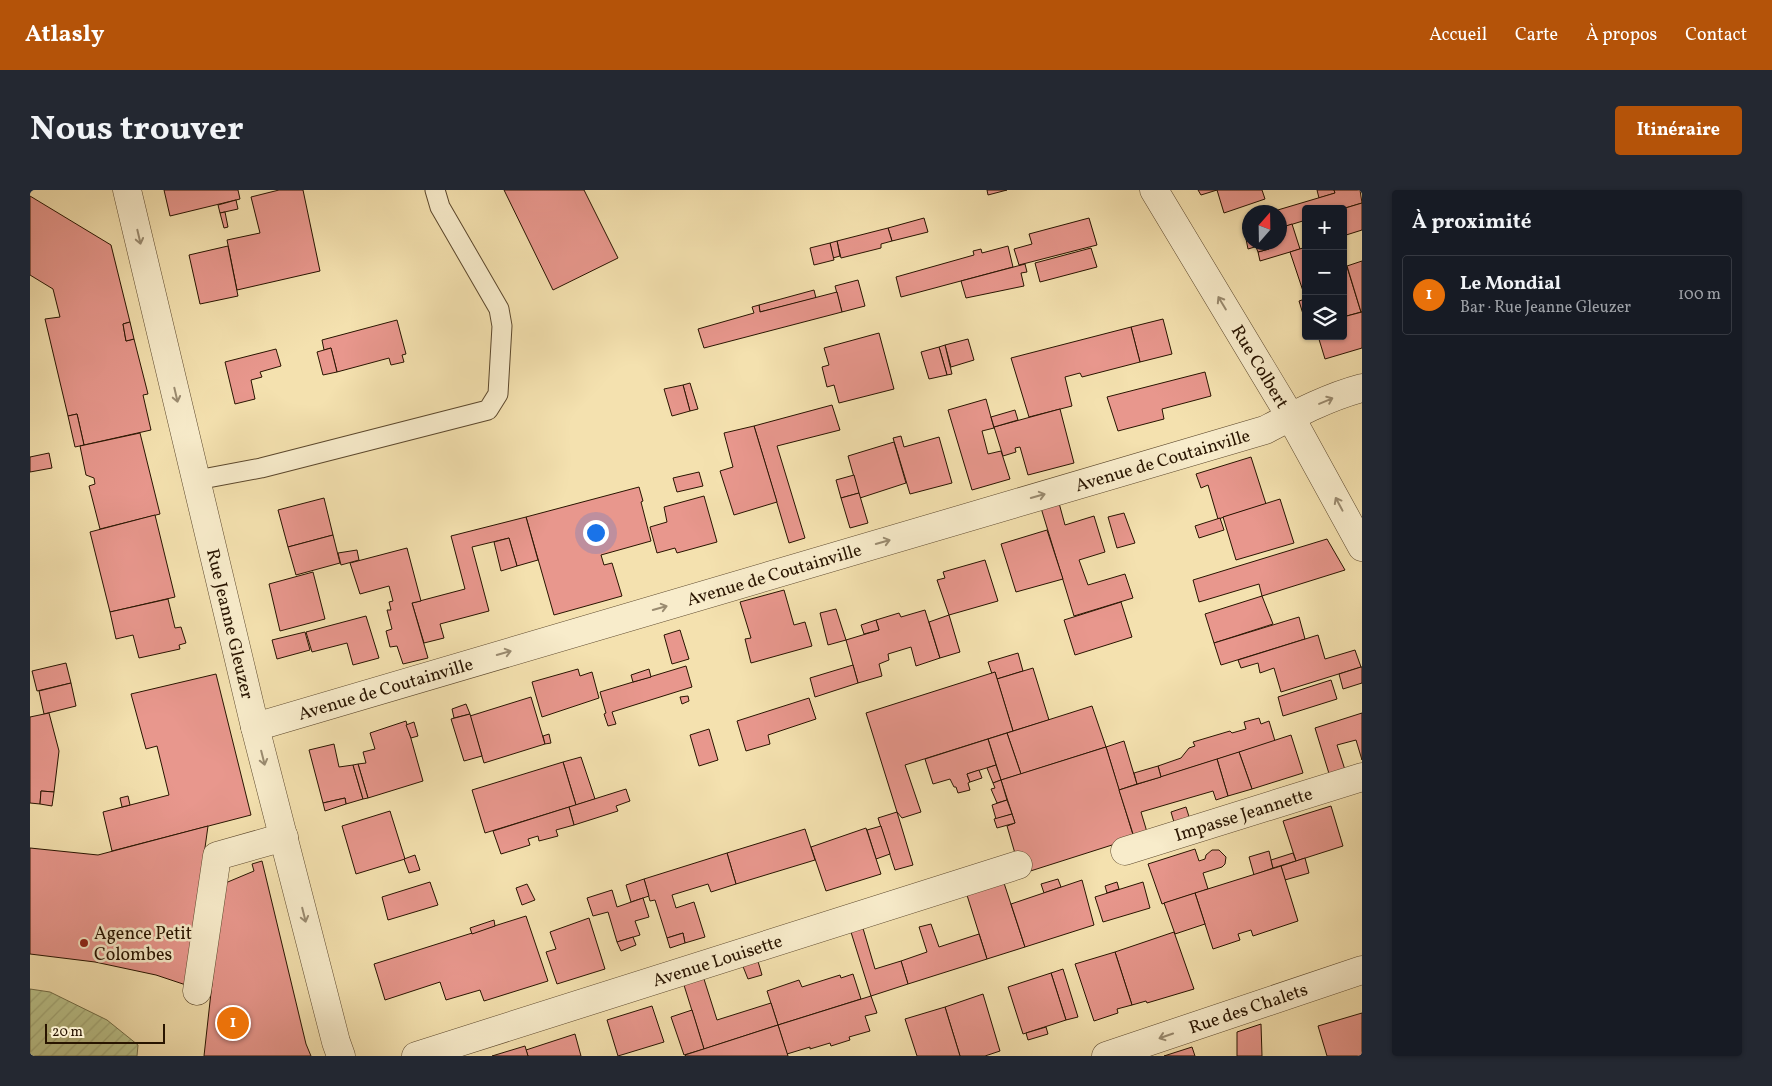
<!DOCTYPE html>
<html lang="fr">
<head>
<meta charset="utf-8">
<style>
  :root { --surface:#171b24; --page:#242831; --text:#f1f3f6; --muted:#9ea1a6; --line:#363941; --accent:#b45309 }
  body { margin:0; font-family:Vollkorn,serif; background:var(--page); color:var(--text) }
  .controls { position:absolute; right:15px; top:15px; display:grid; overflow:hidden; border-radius:5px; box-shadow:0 1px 4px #0004 }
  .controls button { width:45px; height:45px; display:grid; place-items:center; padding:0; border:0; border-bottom:1px solid var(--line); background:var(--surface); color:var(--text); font:25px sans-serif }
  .compass { position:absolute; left:1212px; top:15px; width:45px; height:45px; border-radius:50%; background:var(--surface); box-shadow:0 1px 4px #0004; rotate:20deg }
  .scale { position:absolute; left:15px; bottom:12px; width:120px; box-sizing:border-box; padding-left:5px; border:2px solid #281400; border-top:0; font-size:14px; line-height:18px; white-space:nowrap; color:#281400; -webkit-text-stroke:4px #f8eccb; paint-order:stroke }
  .you { position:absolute; left:565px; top:342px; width:18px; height:18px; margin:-12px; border:4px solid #fff; border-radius:50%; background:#1a73e8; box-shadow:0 0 0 8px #1a73e833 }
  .badge { display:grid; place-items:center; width:32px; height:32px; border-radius:50%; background:var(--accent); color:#fff; font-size:16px; font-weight:700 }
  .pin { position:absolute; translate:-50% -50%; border:2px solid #fff; box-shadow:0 1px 5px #0006 }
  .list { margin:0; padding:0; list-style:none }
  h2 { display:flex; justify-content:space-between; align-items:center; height:65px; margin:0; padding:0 20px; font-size:21px }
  h2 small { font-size:16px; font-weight:400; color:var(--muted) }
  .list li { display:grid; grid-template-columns:32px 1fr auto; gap:15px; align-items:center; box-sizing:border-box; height:80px; margin:0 10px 10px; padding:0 10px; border:1px solid var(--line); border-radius:5px }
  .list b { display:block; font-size:19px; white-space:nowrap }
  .list p { margin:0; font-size:16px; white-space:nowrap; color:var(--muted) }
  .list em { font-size:16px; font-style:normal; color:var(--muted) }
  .icon { flex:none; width:28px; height:28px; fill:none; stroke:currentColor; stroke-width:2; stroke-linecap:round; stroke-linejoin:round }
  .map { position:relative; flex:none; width:1332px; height:866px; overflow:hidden; border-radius:5px }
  header { display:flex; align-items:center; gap:30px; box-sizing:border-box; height:70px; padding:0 25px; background:var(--accent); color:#fff }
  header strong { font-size:24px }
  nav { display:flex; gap:28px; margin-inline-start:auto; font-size:18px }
  .intro { display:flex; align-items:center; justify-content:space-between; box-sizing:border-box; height:120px; padding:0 30px }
  h1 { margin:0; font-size:35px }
  .button { padding:12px 22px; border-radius:5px; background:var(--accent); color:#fff; font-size:18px; font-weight:700 }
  main { display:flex; gap:30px; padding:0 30px }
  aside { flex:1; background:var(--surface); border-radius:5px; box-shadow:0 1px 4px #0004 }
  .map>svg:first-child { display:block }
  .garden { fill:url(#garden-furrows); stroke:#726c46 }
  .building { fill:#e8978d; stroke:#281400 }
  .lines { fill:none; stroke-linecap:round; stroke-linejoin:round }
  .lane-casing { stroke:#5b472c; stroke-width:21 }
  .street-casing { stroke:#5b472c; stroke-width:29 }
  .lane { stroke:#f8eccb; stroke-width:19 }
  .street { stroke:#f8eccb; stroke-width:28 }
  .oneway { stroke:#9a8b70 }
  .poi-dot { fill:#8f2418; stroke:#f8eccb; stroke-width:2 }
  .labels { text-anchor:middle; stroke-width:5; stroke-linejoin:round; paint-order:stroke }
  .street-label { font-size:18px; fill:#281400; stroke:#f8eccb }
  .poi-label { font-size:18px; fill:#281400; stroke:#f8eccb; text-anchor:start }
</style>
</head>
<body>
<header>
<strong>Atlasly</strong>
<nav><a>Accueil</a><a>Carte</a><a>À propos</a><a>Contact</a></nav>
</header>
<div class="intro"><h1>Nous trouver</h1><a class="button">Itinéraire</a></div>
<main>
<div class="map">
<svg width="1332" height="866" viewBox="0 0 1332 866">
  <defs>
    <pattern id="garden-furrows" width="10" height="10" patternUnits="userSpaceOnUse" patternTransform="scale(1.25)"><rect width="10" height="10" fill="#bbc38b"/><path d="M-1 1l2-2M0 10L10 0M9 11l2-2" fill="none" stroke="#a1a776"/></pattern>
  </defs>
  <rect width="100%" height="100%" fill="#f4e1af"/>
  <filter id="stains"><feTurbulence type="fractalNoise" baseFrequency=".004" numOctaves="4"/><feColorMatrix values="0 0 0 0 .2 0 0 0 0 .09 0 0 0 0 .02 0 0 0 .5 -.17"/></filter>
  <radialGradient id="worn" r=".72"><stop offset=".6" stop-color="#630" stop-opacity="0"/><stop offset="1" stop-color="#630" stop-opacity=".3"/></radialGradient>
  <path class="garden" d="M0 799 20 802 77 830 108 855 107 866H0Z"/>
  <g class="building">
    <path d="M134 0H208L210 9 140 26Z"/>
    <path d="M249 0H273L290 81 207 100 197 50 230 43 221 7Z"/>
    <path d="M474 0H554L588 68 523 100Z"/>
    <path d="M957 0H977L958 5Z"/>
    <path d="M1168 0H1187L1171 5Z"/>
    <path d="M1187 0H1232L1235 9 1194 23Z"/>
    <path d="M1287 0H1304L1305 3 1289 8Z"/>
    <path d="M1304 0H1330L1332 13 1312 19H1276V30L1250 38V22H1241L1305 3Z"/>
    <path d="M0 6 81 55 100 132 93 134 96 151 104 149 118 204 113 205 121 240 54 255 47 224 38 226 15 129 30 127 23 99 0 85Z"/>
    <path d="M206 10 208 19 190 23 188 15Z"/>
    <path d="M1332 13V40L1313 46 1312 19Z"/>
    <path d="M195 22 198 37 194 38 190 23Z"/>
    <path d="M894 28 898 42 862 51 858 38Z"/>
    <path d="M1059 28 1067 55 989 75 984 59 1002 54 999 44Z"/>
    <path d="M1262 34 1270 59 1230 71 1228 62 1239 59 1238 53 1218 59 1216 49 1220 48V52H1250V38Z"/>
    <path d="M858 38 862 51 851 54V58L811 68 807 51Z"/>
    <path d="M807 51 810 66 803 68 800 53Z"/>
    <path d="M800 53 804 70 784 75 780 58Z"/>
    <path d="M1238 53 1239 59 1228 62 1226 57Z"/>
    <path d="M198 56 208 106 170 114 159 65Z"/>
    <path d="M978 56 983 77 871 107 866 87 944 65 943 61 951 59 952 63Z"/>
    <path d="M1276 57V110L1260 62Z"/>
    <path d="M1061 58 1067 77 1010 92 1005 73Z"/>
    <path d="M1313 64 1331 122 1313 127Z"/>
    <path d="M1332 71V122H1331L1317 76Z"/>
    <path d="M995 74 997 82 991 83 994 96 936 108 931 91Z"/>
    <path d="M828 90 835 116 812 122 805 96Z"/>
    <path d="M784 100 786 108 730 122 729 115Z"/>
    <path d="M807 102 812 122 674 158 668 139 724 123 722 117 729 115 730 122Z"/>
    <path d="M1275 109 1276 123 1273 124 1269 111Z"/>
    <path d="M1332 122V158L1295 169 1288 146H1313V127Z"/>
    <path d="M1133 129 1142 164 1110 172 1101 137Z"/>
    <path d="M367 130 376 164 372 165 374 172 361 175 359 168 307 182 301 158 294 160 292 150Z"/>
    <path d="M100 132 104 149 96 151 93 134Z"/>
    <path d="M1101 137 1110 172 1052 187 1050 183 1035 187 1042 216 999 227 981 168Z"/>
    <path d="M849 143 864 199 809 213 804 195 797 197 792 177 799 175 794 158Z"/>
    <path d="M938 149 944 170 921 177 915 155Z"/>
    <path d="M915 155 922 184 917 185 909 157Z"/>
    <path d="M909 157 917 185 899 189 891 162Z"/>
    <path d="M301 158 307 182 293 185 287 162Z"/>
    <path d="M246 159 251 176 230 182 232 187 221 190 225 209 205 214 195 172Z"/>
    <path d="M1175 182 1181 206 1132 219 1134 229 1088 241 1077 207Z"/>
    <path d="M660 193 668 219 660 221 653 195Z"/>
    <path d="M653 195 660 221 642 226 634 199Z"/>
    <path d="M956 209 964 238 952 241 958 264 971 261 980 289 942 300 918 220Z"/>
    <path d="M802 215 810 240 747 256 775 348 759 353 724 236Z"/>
    <path d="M1030 219 1044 273 998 285 990 257 985 258 986 262 973 266 964 237Z"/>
    <path d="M985 220 988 230 964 237 961 227Z"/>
    <path d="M47 224 54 255 45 257 38 226Z"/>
    <path d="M724 236 747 312 704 325 690 281 703 277 694 243Z"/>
    <path d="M110 243 130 324 70 339 59 296 65 294 64 288 56 285 50 256Z"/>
    <path d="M871 246 874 257 909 247 922 293 880 304 863 248Z"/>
    <path d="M864 252 876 293 830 308 818 266Z"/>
    <path d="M19 263 22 278 0 282V267Z"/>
    <path d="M1221 267 1236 314 1188 329 1178 295 1171 298 1166 284Z"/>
    <path d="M669 282 673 296 647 302 643 288Z"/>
    <path d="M824 285 829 303 811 308 806 290Z"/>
    <path d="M609 297 613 311 611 312 621 351 571 365 574 375 582 373 592 406 524 425 496 327Z"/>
    <path d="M829 303 838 333 820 338 811 308Z"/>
    <path d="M674 306 687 352 647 363 645 358 627 363 620 337 637 332 634 317Z"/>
    <path d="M294 308 303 345 258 357 248 320Z"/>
    <path d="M1250 309 1264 353 1206 370 1193 327Z"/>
    <path d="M1029 313 1035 335 1064 326 1075 362 1049 370 1058 395 1095 384 1103 408 1044 426 1011 318Z"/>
    <path d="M1094 323 1105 353 1087 358 1078 327Z"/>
    <path d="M125 325 145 407 80 422 60 342Z"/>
    <path d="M496 327 508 370 487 376 479 348 442 357 459 421 410 434 414 448 394 453 382 413 435 399 421 346Z"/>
    <path d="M1190 328 1194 340 1169 348 1165 336Z"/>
    <path d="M1017 340 1033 389 986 402 971 354Z"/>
    <path d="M303 345 310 373 266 385 258 357Z"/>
    <path d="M479 348 487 376 471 381 464 352Z"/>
    <path d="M1297 349 1315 380 1232 406 1229 394 1169 412 1163 390Z"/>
    <path d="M377 358 391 411 382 413 398 468 373 474 367 456 360 457 356 441 362 439 357 420H361L359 412 363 411 359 396 330 404 320 373Z"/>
    <path d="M327 360 329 370 311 375 308 363Z"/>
    <path d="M955 370 968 411 919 425 907 390 915 388 913 382Z"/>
    <path d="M283 382 295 429 250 441 239 394Z"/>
    <path d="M754 400 764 435 775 432 782 456 721 473 715 449 721 448 710 412Z"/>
    <path d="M1232 406 1243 434 1184 453 1175 424Z"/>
    <path d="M138 409 145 438 151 437 156 453 149 455 150 459 109 468 103 445 86 449 80 422Z"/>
    <path d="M1091 412 1102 447 1045 465 1034 430Z"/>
    <path d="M806 419 816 450 798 455 790 423Z"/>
    <path d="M895 420 910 468 886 476 881 457 858 464 859 470 849 474 852 486 828 493 816 450 849 440 846 430 869 423 871 427Z"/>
    <path d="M919 425 930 462 910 468 899 432Z"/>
    <path d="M336 426 349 468 323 475 317 453 282 462 276 442Z"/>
    <path d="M1269 427 1275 449 1191 475 1184 453Z"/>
    <path d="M846 430 849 440 834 444 831 435Z"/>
    <path d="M650 440 659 469 642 474 634 445Z"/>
    <path d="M275 442 280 460 247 469 242 450Z"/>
    <path d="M1288 445 1295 469 1325 460 1331 477 1251 502 1244 478 1230 483 1228 473 1211 478 1208 470Z"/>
    <path d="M988 463 993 481 967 489 965 482 962 484 958 472Z"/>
    <path d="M36 473 41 493 7 501 2 481Z"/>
    <path d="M823 475 828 493 785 507 780 488Z"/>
    <path d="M656 476 662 497 582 522 586 534 578 536 574 524 576 523 570 502Z"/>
    <path d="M1331 477H1332V493L1313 499 1309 484Z"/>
    <path d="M1003 478 1019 530 983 541 967 489Z"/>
    <path d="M548 479 550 486 562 482 569 508 512 527 502 492Z"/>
    <path d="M619 479 621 487 603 492 601 485Z"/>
    <path d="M965 482 983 541 875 575 891 622 872 628 867 622 836 523Z"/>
    <path d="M186 484 221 625 82 661 73 622 139 605 127 556 116 559 101 504Z"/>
    <path d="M1301 490 1307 509 1253 526 1248 507Z"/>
    <path d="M41 493 46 516 14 524 9 501Z"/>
    <path d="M658 506 659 511 652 514 650 507Z"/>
    <path d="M501 507 515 554 454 573 440 526Z"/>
    <path d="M779 508 786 529 738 545 740 554 716 561 707 531Z"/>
    <path d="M436 514 440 524 424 528 422 519Z"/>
    <path d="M1062 516 1076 557 991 584 977 543Z"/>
    <path d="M19 523 29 561 24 602 11 601 10 614 0 613V527Z"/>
    <path d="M1332 523V570L1326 550 1307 555 1317 586 1301 590 1285 538Z"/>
    <path d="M440 524 452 566 434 571 421 529Z"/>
    <path d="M1229 528 1231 534 1239 531 1245 551 1131 587 1128 576 1151 568 1159 558 1165 556 1163 552 1200 541 1202 543 1216 539 1214 532Z"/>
    <path d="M376 531 393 591 338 608 328 574 336 573 333 562 345 559 340 543Z"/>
    <path d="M384 532 388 546 381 548 376 535Z"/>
    <path d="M679 539 688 570 669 576 660 545Z"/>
    <path d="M977 543 991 584 971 590 958 549Z"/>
    <path d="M519 544 521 553 515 554 513 546Z"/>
    <path d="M1261 545 1273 583 1222 599 1209 562Z"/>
    <path d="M958 549 966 575 937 584 940 592 938 593 940 600 928 603 926 597H924L920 589 903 594 895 569Z"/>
    <path d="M1094 551 1107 594 1089 600 1076 557Z"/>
    <path d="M304 554 309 577 323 575 333 609 316 614 315 608 293 613 279 560Z"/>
    <path d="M1076 557 1104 648 991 684 977 636 985 633 971 590Z"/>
    <path d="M1209 562 1222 599 1198 606 1187 569Z"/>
    <path d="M551 567 565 609 546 615 533 572Z"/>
    <path d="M1187 569 1198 606 1186 610 1183 601 1111 622 1117 642 1104 647 1089 600Z"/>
    <path d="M533 572 546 615 455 643 442 600Z"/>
    <path d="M328 574 338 608 333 609 323 575Z"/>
    <path d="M966 575 971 590 963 593 957 578Z"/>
    <path d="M1128 576 1131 587 1107 594 1104 583Z"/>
    <path d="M949 580 952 588 940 592 937 584Z"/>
    <path d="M971 590 977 610 967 613 961 599 965 598 963 593Z"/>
    <path d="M596 599 600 611 586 616 588 621 544 635 539 617Z"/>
    <path d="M11 601 24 602 22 616 10 614Z"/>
    <path d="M98 606 100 615 92 617 90 608Z"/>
    <path d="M315 608 316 614 295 621 293 613Z"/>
    <path d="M977 610 982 624 966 629 962 615Z"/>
    <path d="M1301 616 1313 656 1266 671 1253 631Z"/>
    <path d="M539 617 544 635 526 640 528 646 509 651 508 646 498 649 500 655 471 664 463 641Z"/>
    <path d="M1156 617 1161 633 1146 639 1141 622Z"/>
    <path d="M360 621 375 669 326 684 312 636Z"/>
    <path d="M867 622 883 675 865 680 848 628Z"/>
    <path d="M982 624 985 633 967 638 964 629Z"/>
    <path d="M178 636 156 795 126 785 65 772 0 764V658L68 665Z"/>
    <path d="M851 636 860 664 846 669 837 640Z"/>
    <path d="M836 638 851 684 796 701 781 657Z"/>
    <path d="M775 639 785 670 706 694 697 663Z"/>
    <path d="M1165 659 1169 671 1175 669 1176 665 1182 660H1189L1196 667 1195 674 1192 677 1173 683 1178 699 1132 714 1118 674Z"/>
    <path d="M1239 661 1243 678 1224 685 1219 667Z"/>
    <path d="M697 663 706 694 681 702 678 694 642 705 646 718 664 712 675 747 655 753 653 743 637 748 625 710 620 711 614 689Z"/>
    <path d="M1263 663 1266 671 1243 678 1241 670Z"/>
    <path d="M385 665 390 680 379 683 374 669Z"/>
    <path d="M1275 668 1279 683 1255 690 1251 676Z"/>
    <path d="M232 671 276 854 281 866H174L193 694 224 681 222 674Z"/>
    <path d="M1251 676 1268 731 1223 746 1221 740 1208 744 1210 750 1183 759 1165 703Z"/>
    <path d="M614 689 619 706 601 712 596 695Z"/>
    <path d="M1028 689 1031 697 1014 703 1011 694Z"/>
    <path d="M973 690 995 757 957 769 936 702Z"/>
    <path d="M1052 690 1064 735 995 757 981 714Z"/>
    <path d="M400 692 408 715 358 730 352 707Z"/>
    <path d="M1087 692 1089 699 1077 703 1075 696Z"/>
    <path d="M1113 692 1120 718 1073 732 1065 707Z"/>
    <path d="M497 694 505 710 492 715 486 698Z"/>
    <path d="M582 700 587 717 613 708 619 727 605 731 610 745 587 752 578 722 563 726 557 708Z"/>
    <path d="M1165 703 1175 734 1145 744 1134 713Z"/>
    <path d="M496 726 518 791 454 811 450 800 416 810 410 792 355 810 344 774Z"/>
    <path d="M559 728 575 779 527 794 516 762 526 759 520 742Z"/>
    <path d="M464 730 465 736 442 744 440 738Z"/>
    <path d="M901 734 909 757 949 744 957 769 878 794 871 771 897 762 889 737Z"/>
    <path d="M832 735 845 779 871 771 878 794 841 806 820 739Z"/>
    <path d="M1144 742 1164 799 1117 813 1116 811 1102 815 1085 762Z"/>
    <path d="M653 743 655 753 640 758 637 748Z"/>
    <path d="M603 747 606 755 591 761 587 752Z"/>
    <path d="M1085 762 1102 815 1087 819 1088 823 1064 831 1045 774Z"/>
    <path d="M727 768 732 785 718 789 712 774Z"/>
    <path d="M1033 779 1048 827 1036 830 1021 783Z"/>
    <path d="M1021 783 1036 830 993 844 978 797Z"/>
    <path d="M823 784 831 809 748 835 737 801 769 790 772 797 810 785 811 788Z"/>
    <path d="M673 786 687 830 741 813 748 835 674 859 653 792Z"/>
    <path d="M953 804 970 861 955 866H930L915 817Z"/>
    <path d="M841 806 847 823 835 826 840 841 819 847 820 850 801 856 800 853 780 859V857L757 864 748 835Z"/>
    <path d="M622 816 634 852 588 866 577 830Z"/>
    <path d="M915 817 930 866H887L875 829Z"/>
    <path d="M662 820 674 859 654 865 641 827Z"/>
    <path d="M1332 823V866H1297L1288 836Z"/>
    <path d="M1231 834 1232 866H1207V842Z"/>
    <path d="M748 835 758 866H656L655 865Z"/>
    <path d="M1016 837 1018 844 998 850 996 843Z"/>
    <path d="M545 844 551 866H498L496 860Z"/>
    <path d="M495 856 498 866H462Z"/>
    <path d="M1162 857 1165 866H1134Z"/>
  </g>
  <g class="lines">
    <g class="lane-casing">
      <path id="lane" d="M167 290 231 278 458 220 468 204 472 136 469 119 410 17 405 0"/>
    </g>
    <g class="street-casing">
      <g id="street">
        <path id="s1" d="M97 0 225 537 306 852 311 866"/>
        <path id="s2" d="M1124 0 1260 226 1332 357"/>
        <path id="s3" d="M225 537 1235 240C1266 224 1298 207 1332 198"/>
        <path id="s4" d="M1095 661 1332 587"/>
        <path d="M167 801 187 666 254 647"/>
        <path id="s5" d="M386 866 988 675"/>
        <path id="s6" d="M1076 866 1332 780"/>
      </g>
    </g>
    <use href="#lane" class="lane"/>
    <use href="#street" class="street"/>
  </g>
  <defs><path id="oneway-shaft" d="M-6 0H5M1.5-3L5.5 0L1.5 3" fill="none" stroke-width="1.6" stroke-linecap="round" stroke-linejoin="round" transform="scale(1.25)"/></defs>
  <g class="oneway">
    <use href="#oneway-shaft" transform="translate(109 47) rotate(77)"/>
    <use href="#oneway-shaft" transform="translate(1192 113) rotate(-121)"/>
    <use href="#oneway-shaft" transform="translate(146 205) rotate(77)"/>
    <use href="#oneway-shaft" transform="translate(1296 211) rotate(-23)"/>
    <use href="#oneway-shaft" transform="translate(1008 306) rotate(-16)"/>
    <use href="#oneway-shaft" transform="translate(1309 314) rotate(-118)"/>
    <use href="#oneway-shaft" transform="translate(853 352) rotate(-16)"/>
    <use href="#oneway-shaft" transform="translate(630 418) rotate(-16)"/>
    <use href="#oneway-shaft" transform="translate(474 463) rotate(-16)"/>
    <use href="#oneway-shaft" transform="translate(233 568) rotate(76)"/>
    <use href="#oneway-shaft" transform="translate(274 725) rotate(76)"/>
    <use href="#oneway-shaft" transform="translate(1136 846) rotate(161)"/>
  </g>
  <circle class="poi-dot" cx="54" cy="753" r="5"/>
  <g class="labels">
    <g class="street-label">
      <text dy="6" stroke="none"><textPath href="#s2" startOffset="206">Rue Colbert</textPath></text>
      <text dy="6" stroke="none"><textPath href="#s3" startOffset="946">Avenue de Coutainville</textPath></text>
      <text dy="6" stroke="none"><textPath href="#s3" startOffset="541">Avenue de Coutainville</textPath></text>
      <text dy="6" stroke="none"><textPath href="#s1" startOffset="446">Rue Jeanne Gleuzer</textPath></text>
      <text dy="6" stroke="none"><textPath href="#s3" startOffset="136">Avenue de Coutainville</textPath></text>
      <text dy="6" stroke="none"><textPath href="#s4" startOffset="124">Impasse Jeannette</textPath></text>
      <text dy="6" stroke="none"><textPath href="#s5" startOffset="316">Avenue Louisette</textPath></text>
      <text dy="6" stroke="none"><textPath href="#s6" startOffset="150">Rue des Chalets</textPath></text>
    </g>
    <g class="poi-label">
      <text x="64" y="749">Agence Petit<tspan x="64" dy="21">Colombes</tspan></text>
    </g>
  </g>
  <rect width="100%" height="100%" filter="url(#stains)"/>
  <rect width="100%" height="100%" fill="url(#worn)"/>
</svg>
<div class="controls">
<button>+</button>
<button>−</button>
<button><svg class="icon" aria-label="layers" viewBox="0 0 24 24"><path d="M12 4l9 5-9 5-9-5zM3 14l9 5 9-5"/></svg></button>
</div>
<svg class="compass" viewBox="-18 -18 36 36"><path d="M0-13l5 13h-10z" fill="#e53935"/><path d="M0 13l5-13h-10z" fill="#9ea1a6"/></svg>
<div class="scale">20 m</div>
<div class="you"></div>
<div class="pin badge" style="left:203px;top:833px;background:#e8710a">1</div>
</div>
<aside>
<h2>À proximité<small></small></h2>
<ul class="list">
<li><span class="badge" style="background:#e8710a">1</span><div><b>Le Mondial</b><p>Bar · Rue Jeanne Gleuzer</p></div><em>100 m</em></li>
</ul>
</aside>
</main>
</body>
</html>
